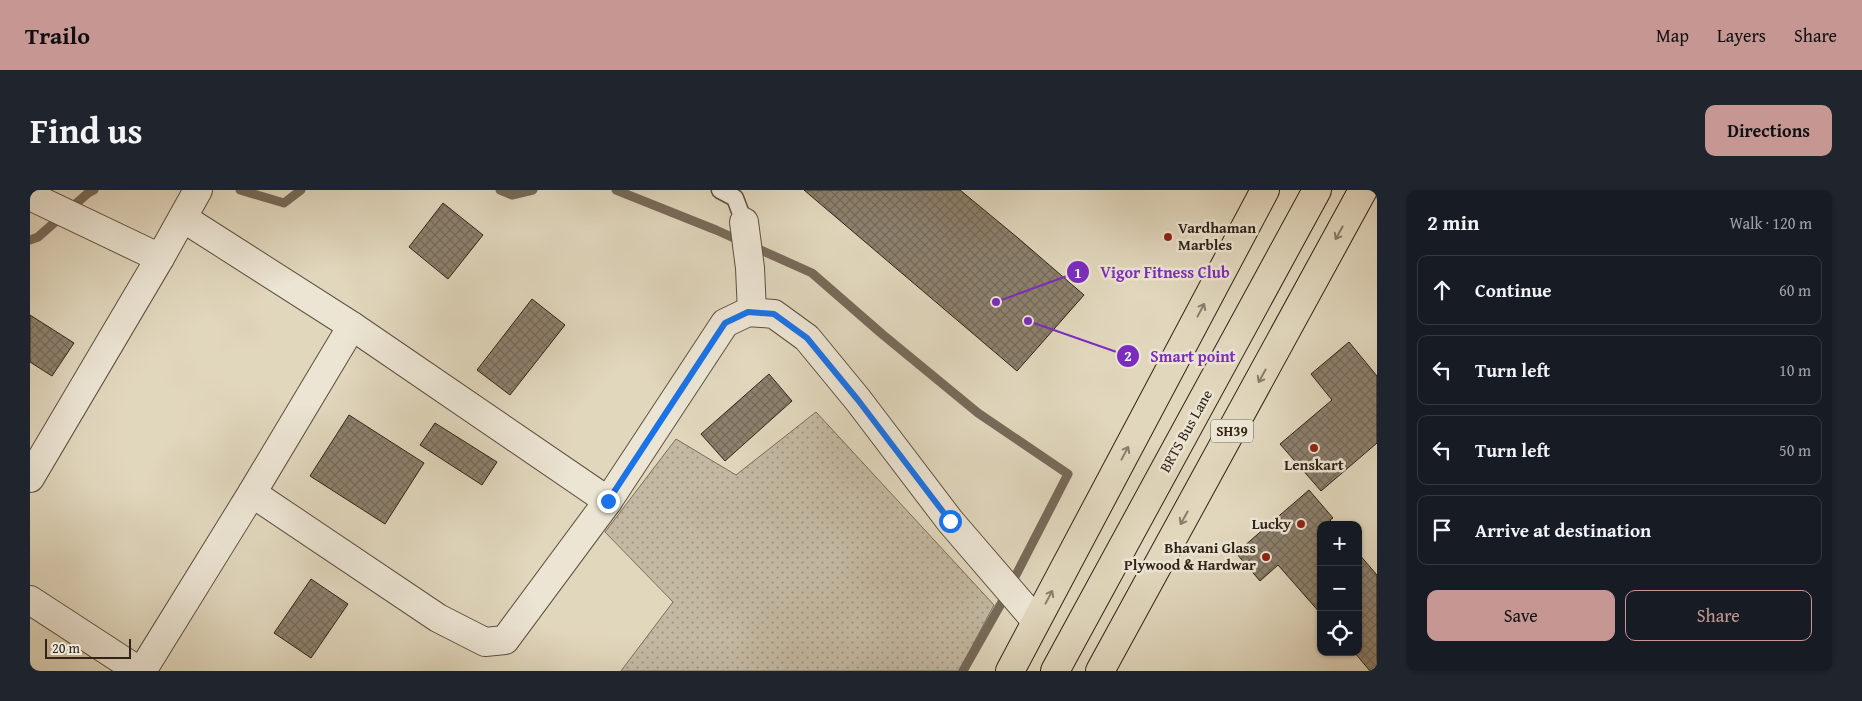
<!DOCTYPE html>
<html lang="en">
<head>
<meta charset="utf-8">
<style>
  :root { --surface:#171b24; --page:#20242c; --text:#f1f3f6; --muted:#9ea1a6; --line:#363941; --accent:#c59692 }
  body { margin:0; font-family:"Gentium Book Plus",serif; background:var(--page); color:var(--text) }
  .controls { position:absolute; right:15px; bottom:15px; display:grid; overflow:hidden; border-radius:10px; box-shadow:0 1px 4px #0004 }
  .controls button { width:45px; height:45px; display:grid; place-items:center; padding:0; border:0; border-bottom:1px solid var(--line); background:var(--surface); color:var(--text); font:25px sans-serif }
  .scale { position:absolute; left:15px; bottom:12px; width:86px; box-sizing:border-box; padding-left:5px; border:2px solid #312317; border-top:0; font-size:14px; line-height:18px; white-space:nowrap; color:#312317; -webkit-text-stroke:4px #ece5d4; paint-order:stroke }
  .stop { position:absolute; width:15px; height:15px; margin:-11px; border:4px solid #1a73e8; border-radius:50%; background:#fff }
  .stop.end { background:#1a73e8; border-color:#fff; box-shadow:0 1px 5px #0008 }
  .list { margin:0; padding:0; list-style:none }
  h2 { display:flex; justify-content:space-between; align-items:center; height:65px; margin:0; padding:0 20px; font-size:21px }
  h2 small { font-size:16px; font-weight:400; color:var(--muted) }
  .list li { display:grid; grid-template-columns:32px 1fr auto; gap:15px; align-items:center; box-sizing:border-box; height:70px; margin:0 10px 10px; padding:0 10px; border:1px solid var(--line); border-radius:10px }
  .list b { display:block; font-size:19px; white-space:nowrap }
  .list em { font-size:16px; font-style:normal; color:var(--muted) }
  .actions { display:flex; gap:10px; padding:15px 20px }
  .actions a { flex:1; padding:11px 0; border:1px solid var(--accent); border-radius:10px; text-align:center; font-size:18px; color:var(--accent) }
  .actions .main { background:var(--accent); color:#111 }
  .icon { flex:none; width:28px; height:28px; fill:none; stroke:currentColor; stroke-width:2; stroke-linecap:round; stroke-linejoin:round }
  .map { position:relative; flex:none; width:1347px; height:481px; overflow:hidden; border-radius:10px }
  header { display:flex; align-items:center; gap:30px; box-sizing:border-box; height:70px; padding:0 25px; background:var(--accent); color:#111 }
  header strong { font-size:24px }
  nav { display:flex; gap:28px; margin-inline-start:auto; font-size:18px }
  .intro { display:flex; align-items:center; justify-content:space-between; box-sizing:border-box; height:120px; padding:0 30px }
  h1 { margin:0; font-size:35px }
  .button { padding:12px 22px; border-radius:10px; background:var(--accent); color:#111; font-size:18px; font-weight:700 }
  main { display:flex; gap:30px; padding:0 30px }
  aside { flex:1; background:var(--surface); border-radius:10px; box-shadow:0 1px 4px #0004 }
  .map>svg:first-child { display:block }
  .grass { fill:url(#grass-dots); stroke:#7a6e5c }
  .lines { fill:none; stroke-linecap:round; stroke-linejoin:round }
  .stream { stroke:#776a59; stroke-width:9 }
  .building { fill:url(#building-cross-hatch); stroke:#312317 }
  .lane-casing { stroke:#5d5040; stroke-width:19 }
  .street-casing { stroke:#5d5040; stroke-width:30 }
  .primary-casing { stroke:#312317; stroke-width:30 }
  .lane { stroke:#ece5d4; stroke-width:16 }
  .street { stroke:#ece5d4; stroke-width:28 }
  .primary { stroke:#e1d7bd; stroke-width:28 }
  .oneway { stroke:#897d6a }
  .route { stroke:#1a73e8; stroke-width:6 }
  .poi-dot { fill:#8f2418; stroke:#ece5d4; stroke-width:2 }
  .labels { text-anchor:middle; stroke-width:5; stroke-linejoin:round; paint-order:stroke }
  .shield { fill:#ece5d4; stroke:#695d50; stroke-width:1 }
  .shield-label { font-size:14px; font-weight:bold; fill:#312317 }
  .poi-label { font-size:15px; font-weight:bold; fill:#312317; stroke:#ece5d4; text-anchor:end }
  .street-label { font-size:15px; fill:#312317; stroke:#ece5d4 }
  .leader { fill:none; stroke:#7b2cbf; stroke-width:2 }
  .callout-dot { fill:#7b2cbf; stroke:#ece5d4; stroke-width:2 }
  .mark-label { font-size:15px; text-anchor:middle; font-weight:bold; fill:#fff }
  .callout-label { font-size:16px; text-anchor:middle; font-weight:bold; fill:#7b2cbf; stroke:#ece5d4; stroke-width:5; stroke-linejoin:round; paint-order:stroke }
</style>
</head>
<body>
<header>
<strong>Trailo</strong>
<nav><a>Map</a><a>Layers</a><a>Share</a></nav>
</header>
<div class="intro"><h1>Find us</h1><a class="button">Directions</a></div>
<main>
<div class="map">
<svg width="1347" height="481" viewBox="0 0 1347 481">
  <defs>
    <pattern id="grass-dots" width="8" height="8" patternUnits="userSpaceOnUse" patternTransform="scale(1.25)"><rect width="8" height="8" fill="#c3b8a1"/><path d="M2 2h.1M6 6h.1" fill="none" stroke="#9f9582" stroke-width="1.8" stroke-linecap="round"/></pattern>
    <pattern id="building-cross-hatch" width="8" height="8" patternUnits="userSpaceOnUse" patternTransform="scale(1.25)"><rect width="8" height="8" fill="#8d816d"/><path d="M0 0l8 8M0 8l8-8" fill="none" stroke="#746959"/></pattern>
  </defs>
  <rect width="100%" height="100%" fill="#e1d7bd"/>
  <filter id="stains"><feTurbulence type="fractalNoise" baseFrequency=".004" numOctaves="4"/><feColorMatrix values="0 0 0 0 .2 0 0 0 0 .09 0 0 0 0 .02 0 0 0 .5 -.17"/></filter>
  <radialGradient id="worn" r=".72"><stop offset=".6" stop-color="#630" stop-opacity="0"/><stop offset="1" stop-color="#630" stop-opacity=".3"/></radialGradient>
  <path class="grass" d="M786 222 964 415 929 481H591L643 412 575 342 646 249 706 285Z"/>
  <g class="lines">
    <g class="stream">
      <path d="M210 0 254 13 271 0"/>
      <path d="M470 0 482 5 503 0"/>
      <path d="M586 0 686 40 782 83 852 144 948 223 1038 284 972 412 933 481"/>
      <path d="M0 50 8 47 58 3 64 0"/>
    </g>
  </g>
  <g class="building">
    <path d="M774 0H930L988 48 1054 105 987 181Z"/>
    <path d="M413 13 453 45 418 89 379 57Z"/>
    <path d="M502 109 535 135 480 205 447 180Z"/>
    <path d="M0 125 44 153 22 186 0 172Z"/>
    <path d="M1319 152 1347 186V253L1291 301 1250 254 1302 210 1281 184Z"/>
    <path d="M739 184 762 211 695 271 671 244Z"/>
    <path d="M319 225 394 273 355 334 280 286Z"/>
    <path d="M405 233 467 272 452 295 390 255Z"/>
    <path d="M1279 300 1303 328 1300 330 1304 335H1291V424L1248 375 1230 391 1206 363Z"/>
    <path d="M1328 363 1347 385V481H1340L1324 462H1328Z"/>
    <path d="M281 389 318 414 281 468 244 443Z"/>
  </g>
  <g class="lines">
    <g class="lane-casing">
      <path id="lane" d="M690 0 705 8 714 32"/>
    </g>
    <g class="street-casing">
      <g id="street">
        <path d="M0 6 130 68"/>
        <path d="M153 28 322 136 578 311"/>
        <path d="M714 32 720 78 722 122"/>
        <path d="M0 288 130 68 168 0"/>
        <path d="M222 303 408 428 455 452 475 450 578 311 695 133 718 122 744 124 777 148 828 210 920 331 1006 431"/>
        <path d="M0 410 109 481"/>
        <path d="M112 481 222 303 322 136"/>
      </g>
    </g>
    <g class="primary-casing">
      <g id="primary">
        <path d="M980 481 1235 0"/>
        <path d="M1025 481 1287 0"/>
        <path d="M1070 481 1333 0"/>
      </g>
    </g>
    <use href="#lane" class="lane"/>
    <use href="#street" class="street"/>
    <use href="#primary" class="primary"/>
  </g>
  <defs><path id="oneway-shaft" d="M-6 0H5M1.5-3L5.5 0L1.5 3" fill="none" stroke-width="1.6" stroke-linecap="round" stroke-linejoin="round" transform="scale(1.25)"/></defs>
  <g class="oneway">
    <use href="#oneway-shaft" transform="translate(1309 43) rotate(119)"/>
    <use href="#oneway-shaft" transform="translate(1171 120) rotate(-62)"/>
    <use href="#oneway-shaft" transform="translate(1232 186) rotate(119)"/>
    <use href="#oneway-shaft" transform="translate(1095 263) rotate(-62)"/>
    <use href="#oneway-shaft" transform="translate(1154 328) rotate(119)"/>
    <use href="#oneway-shaft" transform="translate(1019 407) rotate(-62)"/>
  </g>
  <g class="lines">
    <path class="route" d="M578 311 695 133 718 122 744 124 777 148 828 210 920 331"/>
  </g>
  <g class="poi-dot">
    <circle cx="1138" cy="47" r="5"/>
    <circle cx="1284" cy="258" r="5"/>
    <circle cx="1271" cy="334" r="5"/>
    <circle cx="1236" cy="367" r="5"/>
  </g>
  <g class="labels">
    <rect class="shield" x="1181" y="229.5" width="42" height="23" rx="4"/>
    <g class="shield-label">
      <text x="1202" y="246">SH39</text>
    </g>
    <g class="poi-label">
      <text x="1148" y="43" text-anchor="start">Vardhaman<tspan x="1148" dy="17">Marbles</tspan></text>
      <text x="1284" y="280" text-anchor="middle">Lenskart</text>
      <text x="1261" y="339">Lucky</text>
      <text x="1226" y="363">Bhavani Glass<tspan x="1226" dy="17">Plywood &amp; Hardwar</tspan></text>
    </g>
    <g class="street-label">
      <text transform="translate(1156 241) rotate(-61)" y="5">BRTS Bus Lane</text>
    </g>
  </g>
  <path class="leader" d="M966 112L1048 82M998 131L1098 166"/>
  <g class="callout-dot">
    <circle cx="966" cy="112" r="5"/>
    <circle cx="998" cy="131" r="5"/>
    <circle cx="1048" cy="82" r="12"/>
    <circle cx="1098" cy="166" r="12"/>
  </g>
  <g class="mark-label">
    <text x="1048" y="88">1</text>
    <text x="1098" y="171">2</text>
  </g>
  <g class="callout-label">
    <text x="1135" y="88">Vigor Fitness Club</text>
    <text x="1163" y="172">Smart point</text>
  </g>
  <rect width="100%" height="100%" filter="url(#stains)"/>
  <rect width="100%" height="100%" fill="url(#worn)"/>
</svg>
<div class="controls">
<button>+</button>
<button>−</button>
<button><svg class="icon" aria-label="locate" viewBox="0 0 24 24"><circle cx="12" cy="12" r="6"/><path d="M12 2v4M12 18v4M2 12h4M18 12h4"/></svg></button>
</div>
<div class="scale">20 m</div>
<div class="stop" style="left:920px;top:331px"></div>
<div class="stop end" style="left:578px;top:311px"></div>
</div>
<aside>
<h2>2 min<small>Walk · 120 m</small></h2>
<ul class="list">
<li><svg class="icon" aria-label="ahead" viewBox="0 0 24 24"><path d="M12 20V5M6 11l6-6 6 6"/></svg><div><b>Continue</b></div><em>60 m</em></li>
<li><svg class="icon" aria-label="left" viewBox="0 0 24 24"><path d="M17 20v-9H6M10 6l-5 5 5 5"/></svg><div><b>Turn left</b></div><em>10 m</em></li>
<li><svg class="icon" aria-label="left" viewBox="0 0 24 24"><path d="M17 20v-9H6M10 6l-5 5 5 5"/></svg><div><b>Turn left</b></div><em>50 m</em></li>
<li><svg class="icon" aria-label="arrive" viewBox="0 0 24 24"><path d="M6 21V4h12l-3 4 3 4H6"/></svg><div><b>Arrive at destination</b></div></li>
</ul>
<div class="actions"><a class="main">Save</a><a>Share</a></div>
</aside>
</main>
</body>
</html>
